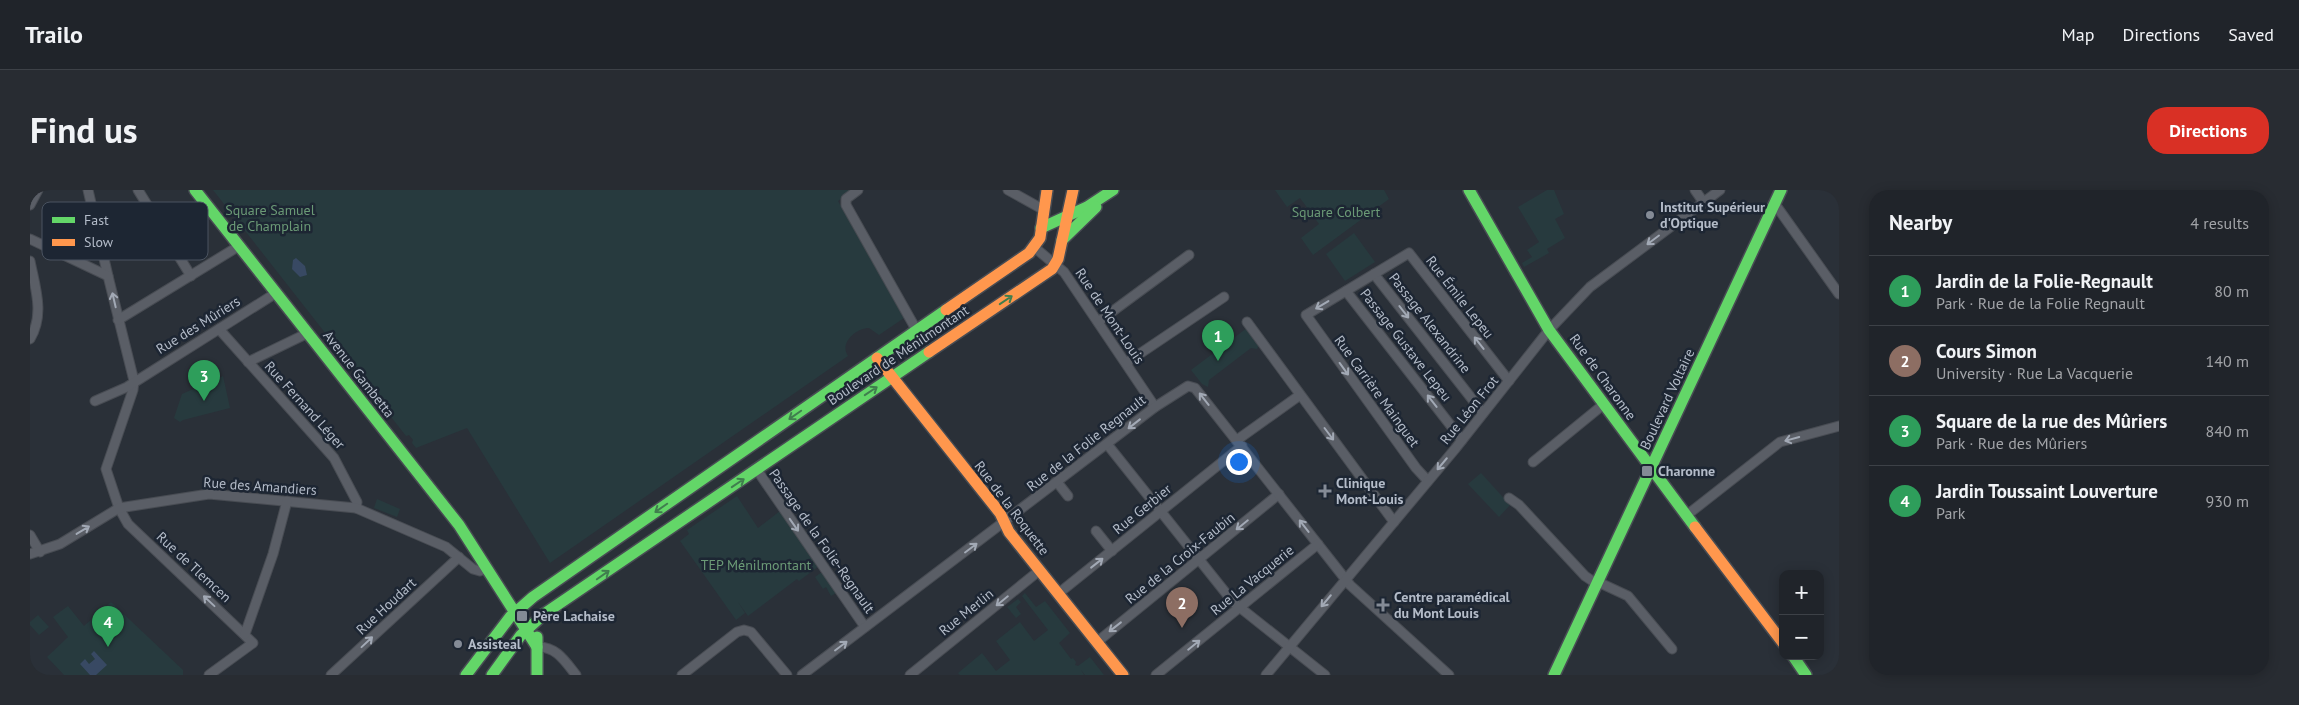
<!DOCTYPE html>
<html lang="en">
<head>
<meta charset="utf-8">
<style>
  :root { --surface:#20242a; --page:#282c32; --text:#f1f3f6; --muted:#a2a4a8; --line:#3d4147; --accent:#d93025 }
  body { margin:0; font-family:"PT Sans",sans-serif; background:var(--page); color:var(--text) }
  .controls { position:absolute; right:15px; bottom:15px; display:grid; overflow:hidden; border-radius:10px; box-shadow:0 2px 12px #0003 }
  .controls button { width:45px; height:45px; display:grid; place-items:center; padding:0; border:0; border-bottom:1px solid var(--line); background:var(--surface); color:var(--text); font:25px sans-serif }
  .you { position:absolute; left:1208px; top:271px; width:18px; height:18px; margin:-12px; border:4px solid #fff; border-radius:50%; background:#1a73e8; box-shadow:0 0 0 8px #1a73e833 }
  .badge { display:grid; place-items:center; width:32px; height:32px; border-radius:50%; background:var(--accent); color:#fff; font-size:16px; font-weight:700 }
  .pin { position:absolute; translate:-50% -41px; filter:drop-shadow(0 1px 2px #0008) }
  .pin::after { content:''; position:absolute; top:26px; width:18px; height:15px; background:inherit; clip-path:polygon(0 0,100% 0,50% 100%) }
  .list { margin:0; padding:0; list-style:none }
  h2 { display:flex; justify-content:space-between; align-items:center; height:65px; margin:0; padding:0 20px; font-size:21px }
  h2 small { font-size:16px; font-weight:400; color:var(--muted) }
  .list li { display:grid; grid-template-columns:32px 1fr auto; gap:15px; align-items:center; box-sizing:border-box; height:70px; padding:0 20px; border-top:1px solid var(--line) }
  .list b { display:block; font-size:19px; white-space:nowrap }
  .list p { margin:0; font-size:16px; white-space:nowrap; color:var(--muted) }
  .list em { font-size:16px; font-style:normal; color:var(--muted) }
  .map { position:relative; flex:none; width:1809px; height:485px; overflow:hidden; border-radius:20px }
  header { display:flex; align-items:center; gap:30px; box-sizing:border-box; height:70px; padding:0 25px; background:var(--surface); border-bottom:1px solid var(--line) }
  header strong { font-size:24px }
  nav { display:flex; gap:28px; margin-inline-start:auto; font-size:18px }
  .intro { display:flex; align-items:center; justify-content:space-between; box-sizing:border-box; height:120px; padding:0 30px }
  h1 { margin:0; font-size:35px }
  .button { padding:12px 22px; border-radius:20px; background:var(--accent); color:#fff; font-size:18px; font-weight:700 }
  main { display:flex; gap:30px; padding:0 30px }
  aside { flex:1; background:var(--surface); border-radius:20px; box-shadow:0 2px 12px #0003 }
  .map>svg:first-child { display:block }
  .green { fill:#273a3e }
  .water { fill:#384963 }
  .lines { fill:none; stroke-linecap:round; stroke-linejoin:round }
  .street-casing { stroke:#484c53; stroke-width:11 }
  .fast-casing { stroke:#484c53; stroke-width:14 }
  .slow-casing { stroke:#484c53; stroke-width:14 }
  .street { stroke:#5a5e66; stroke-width:9 }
  .fast { stroke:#63d668; stroke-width:11 }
  .slow { stroke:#ff974d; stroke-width:11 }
  .oneway { stroke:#a2a9b5 }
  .oneway2 { stroke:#407e4e }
  .poi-dot { fill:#848b96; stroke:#1d2633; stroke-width:2 }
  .labels { text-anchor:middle; stroke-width:5; stroke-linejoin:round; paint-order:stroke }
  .poi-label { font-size:14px; font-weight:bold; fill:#b4bcc9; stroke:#1d2633; text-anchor:start }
  .park-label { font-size:14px; fill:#6b9a76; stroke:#1d2633 }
  .street-label { font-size:14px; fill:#b4bcc9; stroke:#1d2633 }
  .key { fill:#1d2633; stroke:#4a5360; stroke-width:1 }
  .key-label { font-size:14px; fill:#b4bcc9 }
</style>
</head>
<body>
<header>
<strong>Trailo</strong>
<nav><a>Map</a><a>Directions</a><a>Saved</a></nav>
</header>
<div class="intro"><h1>Find us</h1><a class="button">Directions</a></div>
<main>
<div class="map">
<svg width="1809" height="485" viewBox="0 0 1809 485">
  <rect width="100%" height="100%" fill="#2a3038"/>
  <g class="green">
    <path d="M183 0H823L808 11 874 128 849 145 839 138C826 138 809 153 818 166L520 373 437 238 386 258 382 253 383 250 379 245 376 246Z"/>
    <path d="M1245 0H1354L1359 9 1283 65 1271 48 1289 34 1270 8 1257 17Z"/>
    <path d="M1517 0H1524L1534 24 1525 29 1535 48 1517 59 1519 63 1494 77 1492 73 1502 67 1497 60 1509 52 1488 17Z"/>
    <path d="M1324 43 1345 72 1315 91 1296 64Z"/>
    <path d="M1217 138 1229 155 1227 159 1221 158 1179 190 1178 197 1172 194 1161 180Z"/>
    <path d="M193 186 200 218 153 230 150 232 144 228 152 204Z"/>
    <path d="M1451 283 1480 315 1469 327 1438 294Z"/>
    <path d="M707 306 728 338 750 321 789 376 769 391 767 389 718 426 708 412 715 423 706 430 650 351 659 344 657 340Z"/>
    <path d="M347 309 370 319 367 327 344 318Z"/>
    <path d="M792 382 806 403 801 406 796 397 793 399 785 387Z"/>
    <path d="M995 403 1006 417 1015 411 1040 443 1029 453 1041 469 1043 468 1046 472 1045 475 1048 476 1060 467 1074 485H1055L1051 480 1054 485H930L928 483 952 463 966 481 980 470 966 451 990 432 1004 451 1018 440 992 406Z"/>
    <path d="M988 409 991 412 986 417 991 424 986 428 977 417Z"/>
    <path d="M81 412 153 480V485H34L17 467 38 447 23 427 38 416 54 436Z"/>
    <path d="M8 425 19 437 9 445 0 435V432Z"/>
  </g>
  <g class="water">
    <path d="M266 68 275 76 277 85 270 87 262 79 263 70Z"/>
    <path d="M64 461 77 475 66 485H60L50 474 55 469 59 474 65 469 61 464Z"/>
  </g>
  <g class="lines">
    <g class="street-casing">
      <g id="street">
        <path d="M58 0 78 86"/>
        <path d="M108 0 161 86"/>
        <path d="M828 0 816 9V15L887 141"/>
        <path d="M978 0 1014 20"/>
        <path d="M1665 0 1674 13"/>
        <path d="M1745 14 1809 104"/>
        <path d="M0 15 8 0"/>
        <path d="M0 49 78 86 104 191 103 200 76 279 89 318 98 334 223 453 179 485"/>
        <path d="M1004 57 1034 82 1125 217"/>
        <path d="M0 71C5 97 15 124 0 149"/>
        <path d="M1344 84 1453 223"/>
        <path d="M1316 101 1432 250"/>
        <path d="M88 130 209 56"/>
        <path d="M1068 132 1159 65"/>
        <path d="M1217 132 1364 332"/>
        <path d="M189 139 304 268 327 312 326 318"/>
        <path d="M218 172 278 143"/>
        <path d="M1096 173 1194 107"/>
        <path d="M65 211 97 197 246 103"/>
        <path d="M1207 250 1270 205"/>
        <path d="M1077 254 1203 412 1295 485"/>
        <path d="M1503 272 1574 214"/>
        <path d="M727 280 835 437"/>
        <path d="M1398 291 1386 278 1276 125 1379 63 1479 191"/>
        <path d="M1027 292 1038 306"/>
        <path d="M1479 308 1489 315 1555 386 1567 394"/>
        <path d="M1657 325 1750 252 1809 236"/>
        <path d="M1066 341 1082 361"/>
        <path d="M0 345 10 362"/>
        <path d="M0 364 30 354 89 318 179 304 326 318 416 357 443 379 450 381 456 377"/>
        <path d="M1568 392 1598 406 1642 459"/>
        <path d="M1029 403 1212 256"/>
        <path d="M215 444 243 364 257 311"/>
        <path d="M1067 452 1249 304"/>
        <path d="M507 457C526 456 535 471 546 485"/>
        <path d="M301 485 429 367"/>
        <path d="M652 485 707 442 714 440 721 442 757 485"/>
        <path d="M772 485 1125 217 1158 196 1165 198 1320 395 1419 485"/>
        <path d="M880 485 1010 380"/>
        <path d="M1126 485 1288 354"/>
        <path d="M1236 485 1425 259 1519 140 1560 97 1690 0"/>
      </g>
    </g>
    <g class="fast-casing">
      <g id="fast">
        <path d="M165 0 429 335 507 457"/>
        <path d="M1439 0 1519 140 1665 337"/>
        <path d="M1011 38 1057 17 1083 0"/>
        <path d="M1032 50 1066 17"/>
        <path d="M507 447V485"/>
        <path d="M1763 466 1776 485"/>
        <path d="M436 485 480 427 503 407 916 120"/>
        <path d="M462 485 491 445 514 424 899 162"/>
        <path d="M1524 485 1751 0"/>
      </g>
    </g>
    <g class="slow-casing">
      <g id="slow">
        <path d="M916 120 999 63 1010 48 1017 0"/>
        <path d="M899 162 1022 79 1028 69 1043 0"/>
        <path d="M847 168 970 323 979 342 1093 485"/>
        <path d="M1665 337 1753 453"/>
      </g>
    </g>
    <use href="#street" class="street"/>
    <use href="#fast" class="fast"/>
    <use href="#slow" class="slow"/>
  </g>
  <defs><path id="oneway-shaft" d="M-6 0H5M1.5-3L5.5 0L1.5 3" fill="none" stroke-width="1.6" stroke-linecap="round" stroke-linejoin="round" transform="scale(1.25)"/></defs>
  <g class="oneway">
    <use href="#oneway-shaft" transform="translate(1623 50) rotate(143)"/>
    <use href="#oneway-shaft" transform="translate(84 110) rotate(-103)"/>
    <use href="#oneway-shaft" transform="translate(1292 115) rotate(149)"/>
    <use href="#oneway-shaft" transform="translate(1374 122) rotate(52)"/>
    <use href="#oneway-shaft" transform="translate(1449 153) rotate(-128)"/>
    <use href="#oneway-shaft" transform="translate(1314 179) rotate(54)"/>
    <use href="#oneway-shaft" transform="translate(1174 209) rotate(-128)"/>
    <use href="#oneway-shaft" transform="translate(1402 211) rotate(-128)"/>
    <use href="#oneway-shaft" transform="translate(1104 234) rotate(142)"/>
    <use href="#oneway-shaft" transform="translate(1299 244) rotate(53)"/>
    <use href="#oneway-shaft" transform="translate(1762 249) rotate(165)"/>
    <use href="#oneway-shaft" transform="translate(1412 274) rotate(130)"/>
    <use href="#oneway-shaft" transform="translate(764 335) rotate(55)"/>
    <use href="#oneway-shaft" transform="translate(1212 335) rotate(141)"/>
    <use href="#oneway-shaft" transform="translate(1274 336) rotate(-128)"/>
    <use href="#oneway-shaft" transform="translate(53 340) rotate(-31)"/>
    <use href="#oneway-shaft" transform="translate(941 358) rotate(-37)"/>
    <use href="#oneway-shaft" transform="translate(1067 373) rotate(-38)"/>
    <use href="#oneway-shaft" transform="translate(179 411) rotate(-137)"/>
    <use href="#oneway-shaft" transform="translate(972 411) rotate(141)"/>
    <use href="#oneway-shaft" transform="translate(1296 411) rotate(130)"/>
    <use href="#oneway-shaft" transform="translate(1085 437) rotate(142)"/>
    <use href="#oneway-shaft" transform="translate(337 452) rotate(-43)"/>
    <use href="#oneway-shaft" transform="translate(1164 455) rotate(-39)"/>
    <use href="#oneway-shaft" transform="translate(811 456) rotate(-37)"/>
  </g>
  <g class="oneway2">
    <use href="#oneway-shaft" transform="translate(976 110) rotate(-34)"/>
    <use href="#oneway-shaft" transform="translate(841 201) rotate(-34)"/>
    <use href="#oneway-shaft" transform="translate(765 225) rotate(145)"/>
    <use href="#oneway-shaft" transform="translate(708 293) rotate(-34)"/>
    <use href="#oneway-shaft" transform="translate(631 318) rotate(145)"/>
    <use href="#oneway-shaft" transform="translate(573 385) rotate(-35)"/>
  </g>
  <g class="poi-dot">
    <circle cx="1620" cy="25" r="5"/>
    <rect x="1611" y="275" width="12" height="12" rx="2.5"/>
    <path d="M1292.5 293.5h5v5h5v5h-5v5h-5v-5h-5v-5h5z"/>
    <path d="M1350.5 407.5h5v5h5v5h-5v5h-5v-5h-5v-5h5z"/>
    <rect x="486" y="420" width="12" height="12" rx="2.5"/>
    <circle cx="428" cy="454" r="5"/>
  </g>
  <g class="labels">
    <g class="poi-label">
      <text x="1630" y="22">Institut Supérieur<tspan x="1630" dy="16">d'Optique</tspan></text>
      <text x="1628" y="286">Charonne</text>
      <text x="1306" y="298">Clinique<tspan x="1306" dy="16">Mont-Louis</tspan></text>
      <text x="1364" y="412">Centre paramédical<tspan x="1364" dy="16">du Mont Louis</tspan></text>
      <text x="503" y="431">Père Lachaise</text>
      <text x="438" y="459">Assisteal</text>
    </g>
    <g class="park-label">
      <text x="240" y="25">Square Samuel<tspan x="240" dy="16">de Champlain</tspan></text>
      <text x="1306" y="27">Square Colbert</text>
      <text x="726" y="380">TEP Ménilmontant</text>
    </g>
    <g class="street-label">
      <text transform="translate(1430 107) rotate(52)" y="5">Rue Émile Lepeu</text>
      <text transform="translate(1080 126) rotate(56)" y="5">Rue de Mont-Louis</text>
      <text transform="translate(1400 133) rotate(52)" y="5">Passage Alexandrine</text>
      <text transform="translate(168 135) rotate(-32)" y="5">Rue des Mûriers</text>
      <text transform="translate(1376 155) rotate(52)" y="5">Passage Gustave Lepeu</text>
      <text transform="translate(868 165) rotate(-34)" y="5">Boulevard de Ménilmontant</text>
      <text transform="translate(329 184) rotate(52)" y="5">Avenue Gambetta</text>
      <text transform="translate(1573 187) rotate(54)" y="5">Rue de Charonne</text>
      <text transform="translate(1347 201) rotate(54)" y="5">Rue Carrière Mainguet</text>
      <text transform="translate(1637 209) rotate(-65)" y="5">Boulevard Voltaire</text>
      <text transform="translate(275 215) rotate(48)" y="5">Rue Fernand Léger</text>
      <text transform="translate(1439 220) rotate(-51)" y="5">Rue Léon Frot</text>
      <text transform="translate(1056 253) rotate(-38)" y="5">Rue de la Folie Regnault</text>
      <text transform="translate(230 296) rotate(4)" y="5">Rue des Amandiers</text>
      <text transform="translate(982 318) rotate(53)" y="5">Rue de la Roquette</text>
      <text transform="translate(1112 319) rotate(-39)" y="5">Rue Gerbier</text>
      <text transform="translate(792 351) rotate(55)" y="5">Passage de la Folie-Regnault</text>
      <text transform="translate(1150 368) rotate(-39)" y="5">Rue de la Croix-Faubin</text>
      <text transform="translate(164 377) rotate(43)" y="5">Rue de Tlemcen</text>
      <text transform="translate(1222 390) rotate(-39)" y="5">Rue La Vacquerie</text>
      <text transform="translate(356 416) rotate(-43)" y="5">Rue Houdart</text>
      <text transform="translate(936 422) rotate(-39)" y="5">Rue Merlin</text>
    </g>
  </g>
  <rect x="12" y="12" width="166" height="58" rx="8" class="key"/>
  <rect x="22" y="27" width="23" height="6" fill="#63d668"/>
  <rect x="22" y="49" width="23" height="7" fill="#ff974d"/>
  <g class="key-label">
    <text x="54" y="35">Fast</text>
    <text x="54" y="57">Slow</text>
  </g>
</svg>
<div class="controls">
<button>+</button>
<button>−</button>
</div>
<div class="you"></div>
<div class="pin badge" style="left:1188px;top:171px;background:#2e9e5b">1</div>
<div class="pin badge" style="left:1152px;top:438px;background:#8d6e63">2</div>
<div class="pin badge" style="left:174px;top:211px;background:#2e9e5b">3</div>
<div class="pin badge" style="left:78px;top:457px;background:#2e9e5b">4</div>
</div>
<aside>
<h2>Nearby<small>4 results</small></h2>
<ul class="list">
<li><span class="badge" style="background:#2e9e5b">1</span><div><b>Jardin de la Folie-Regnault</b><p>Park · Rue de la Folie Regnault</p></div><em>80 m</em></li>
<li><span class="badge" style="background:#8d6e63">2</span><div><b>Cours Simon</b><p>University · Rue La Vacquerie</p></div><em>140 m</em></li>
<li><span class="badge" style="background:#2e9e5b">3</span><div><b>Square de la rue des Mûriers</b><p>Park · Rue des Mûriers</p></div><em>840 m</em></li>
<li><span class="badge" style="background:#2e9e5b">4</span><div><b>Jardin Toussaint Louverture</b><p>Park</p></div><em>930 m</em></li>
</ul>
</aside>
</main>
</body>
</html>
